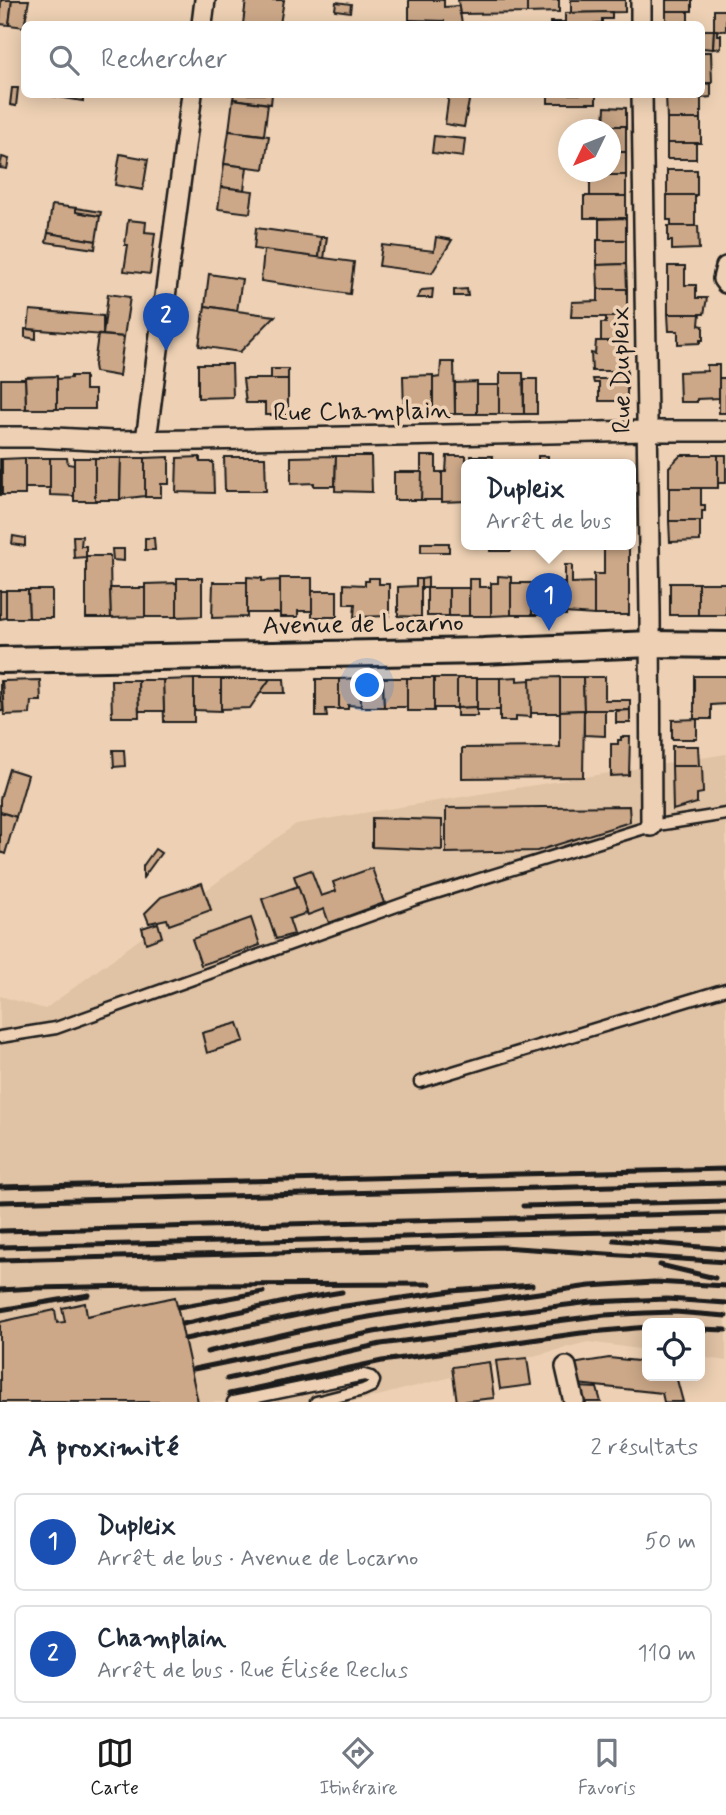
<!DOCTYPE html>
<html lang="fr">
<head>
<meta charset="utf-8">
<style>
  :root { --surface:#fff; --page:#f2f2f3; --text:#1f2937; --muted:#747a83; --line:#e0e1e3; --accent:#1c1c1c }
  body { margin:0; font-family:Mynerve,sans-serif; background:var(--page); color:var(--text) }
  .controls { position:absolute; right:21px; bottom:21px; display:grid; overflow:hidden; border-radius:10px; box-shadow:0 4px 18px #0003 }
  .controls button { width:63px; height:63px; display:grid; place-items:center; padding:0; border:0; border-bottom:2px solid var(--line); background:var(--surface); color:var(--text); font:35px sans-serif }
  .compass { position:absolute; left:558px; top:119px; width:63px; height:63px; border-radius:50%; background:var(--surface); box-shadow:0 4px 18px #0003; rotate:227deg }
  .you { position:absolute; left:368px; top:686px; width:24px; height:24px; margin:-18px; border:5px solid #fff; border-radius:50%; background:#1a73e8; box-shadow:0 0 0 10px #1a73e833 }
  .badge { display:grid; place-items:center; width:46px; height:46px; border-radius:50%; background:var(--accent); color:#fff; font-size:23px; font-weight:700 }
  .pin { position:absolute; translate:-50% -58px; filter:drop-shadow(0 2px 4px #0008) }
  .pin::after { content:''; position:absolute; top:37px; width:24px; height:21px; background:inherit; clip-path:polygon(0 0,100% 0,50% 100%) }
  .popup { position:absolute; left:461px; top:459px; width:175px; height:91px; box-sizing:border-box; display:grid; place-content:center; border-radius:10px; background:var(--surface); filter:drop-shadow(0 2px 5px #0005); font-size:23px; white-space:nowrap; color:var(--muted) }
  .popup b { font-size:26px; color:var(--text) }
  .popup::after { content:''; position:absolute; left:50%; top:100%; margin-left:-14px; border:14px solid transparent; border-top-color:var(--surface) }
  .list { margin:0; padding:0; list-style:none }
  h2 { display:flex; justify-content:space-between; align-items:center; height:91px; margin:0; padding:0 28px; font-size:30px }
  h2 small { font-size:23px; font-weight:400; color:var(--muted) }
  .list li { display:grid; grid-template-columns:46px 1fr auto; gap:21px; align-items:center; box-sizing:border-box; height:98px; margin:0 14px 14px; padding:0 14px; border:2px solid var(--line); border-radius:10px }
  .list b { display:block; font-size:26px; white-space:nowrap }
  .list p { margin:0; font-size:23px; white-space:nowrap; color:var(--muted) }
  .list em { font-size:23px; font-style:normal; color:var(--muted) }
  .icon { flex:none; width:38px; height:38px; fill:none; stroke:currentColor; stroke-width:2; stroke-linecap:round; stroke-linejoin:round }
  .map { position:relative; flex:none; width:726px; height:1402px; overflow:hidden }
  .search { position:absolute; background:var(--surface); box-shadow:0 4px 18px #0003; left:21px; right:21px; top:21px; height:77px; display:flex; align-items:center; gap:18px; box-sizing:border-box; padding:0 24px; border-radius:10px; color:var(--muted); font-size:26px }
  .sheet { height:315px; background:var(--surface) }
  nav { display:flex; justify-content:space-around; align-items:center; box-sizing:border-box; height:98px; border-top:2px solid var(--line); background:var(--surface); font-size:19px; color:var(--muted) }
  nav a { display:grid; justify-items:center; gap:4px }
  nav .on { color:var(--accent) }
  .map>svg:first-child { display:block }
  .built { fill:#e0c2a4 }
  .building { fill:#cca888; stroke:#1c1c1c; stroke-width:2 }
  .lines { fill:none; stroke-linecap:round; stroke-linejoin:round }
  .service-casing { stroke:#1c1c1c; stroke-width:15 }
  .minor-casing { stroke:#1c1c1c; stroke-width:24 }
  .tertiary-casing { stroke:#1c1c1c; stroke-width:30 }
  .service { stroke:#eed1b4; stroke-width:10 }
  .minor { stroke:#eed1b4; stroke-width:19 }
  .tertiary { stroke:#eed1b4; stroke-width:24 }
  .rail { stroke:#1c1c1c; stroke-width:5 }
  .labels { text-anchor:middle; stroke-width:7; stroke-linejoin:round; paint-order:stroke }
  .street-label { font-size:26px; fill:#1c1c1c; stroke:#eed1b4 }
</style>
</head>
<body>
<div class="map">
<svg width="726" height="1402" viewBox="0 0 726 1402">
  <rect width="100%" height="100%" fill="#eed1b4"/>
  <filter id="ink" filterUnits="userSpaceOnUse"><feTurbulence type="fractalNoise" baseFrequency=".0143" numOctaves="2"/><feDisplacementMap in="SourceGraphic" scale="14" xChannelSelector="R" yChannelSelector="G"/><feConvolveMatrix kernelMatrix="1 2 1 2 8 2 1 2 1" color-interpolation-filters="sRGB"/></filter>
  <g filter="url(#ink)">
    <path class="built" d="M726 754V1361L700 1357V1323H647V1350L588 1342 354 1402H0V996L45 1009 296 824Z"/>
    <g class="building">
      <path d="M1 0H12L9 25 0 24Z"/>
      <path d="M12 0H29L24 27 9 25Z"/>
      <path d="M246 0H284L280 24H243Z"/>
      <path d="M409 0H444V7L459 6 462 24H444V21H409Z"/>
      <path d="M458 0H527V13L460 14Z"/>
      <path d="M527 0H559V12L527 13Z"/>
      <path d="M571 0H625V12L571 13Z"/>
      <rect x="666" y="0" width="26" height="11"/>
      <path d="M336 2 351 4 350 12 335 10Z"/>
      <path d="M714 10H726V31L714 30Z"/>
      <rect x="666" y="11" width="22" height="13"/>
      <path d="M612 12V19H602V23H597V24H550V22H565V13Z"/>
      <path d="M411 20 444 21V24H411Z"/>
      <path d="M702 30H714L713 49 702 48Z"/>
      <path d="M714 30H717V35H721V48L713 49Z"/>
      <path d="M702 52H711L712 83H702Z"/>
      <path d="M702 83 711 84V97L701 98V119H667L666 94H702Z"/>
      <path d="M12 88H18L16 106 10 105Z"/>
      <path d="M40 94H83V101Z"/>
      <path d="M234 94H272L271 104 233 99Z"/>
      <path d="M449 94 470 96 464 127 445 124Z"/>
      <rect x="548" y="94" width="48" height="9"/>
      <path d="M233 99 268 104 264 135 229 131Z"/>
      <path d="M605 107 626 108V126H604Z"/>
      <rect x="667" y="119" width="34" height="24"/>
      <path d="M601 126H626V152H610V130H601Z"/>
      <path d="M229 131 269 136 264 169 224 164Z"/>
      <path d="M434 136 465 139 463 157 432 153Z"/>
      <rect x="667" y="143" width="29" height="16"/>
      <path d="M610 152H626V175H597V172H610Z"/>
      <path d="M120 154 148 159 143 190 115 185Z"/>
      <path d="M2 157 9 159 7 169 0 168Z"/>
      <path d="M224 164 247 167 244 190 221 187Z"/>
      <rect x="667" y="170" width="30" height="25"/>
      <rect x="590" y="175" width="36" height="21"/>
      <path d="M221 187 253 191 250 213 218 209Z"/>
      <path d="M667 195H695V226H671V220H667Z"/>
      <rect x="584" y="196" width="42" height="22"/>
      <path d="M52 205 76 208V212L100 216 96 241 48 233Z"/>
      <path d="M76 208 101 212 100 216 76 212Z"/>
      <path d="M626 218V240H599V219Z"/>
      <path d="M128 220 146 222 145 232 155 233 150 274 124 271 128 245H125Z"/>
      <path d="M668 226H698L699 249 672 250V241H668Z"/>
      <path d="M256 228 321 237 319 258 254 249Z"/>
      <path d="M48 233 96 241 95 249 46 242Z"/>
      <path d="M321 237H327L324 259 319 258Z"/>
      <path d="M436 237 452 240 432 273 379 266 382 245 434 251Z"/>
      <path d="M597 240H626V264L597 265Z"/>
      <path d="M264 250 354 262 350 294 261 281Z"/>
      <path d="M626 264 627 289H598L597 265Z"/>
      <path d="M668 266H685V285H696V298H707L704 314H668Z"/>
      <path d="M209 274 242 279 237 311 205 306Z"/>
      <path d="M433 289 432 298H417L422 290Z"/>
      <path d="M467 289 468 296H454V290Z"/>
      <path d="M598 289H627V317H571L572 302 598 301Z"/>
      <path d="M108 294 130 297 124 337 103 335Z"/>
      <path d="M205 306 237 311 275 316 240 352 199 346Z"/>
      <path d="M30 310 103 316V335L28 329Z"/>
      <path d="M668 314H700L699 325 703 326V340H700V343L678 344V331H669Z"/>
      <path d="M606 317H627V341H601V323H606Z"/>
      <path d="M25 329 36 330V339L25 337Z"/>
      <path d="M98 335 124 337 119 376 95 372 94 365Z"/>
      <path d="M596 341H627V379H611V371H592L591 353 595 354Z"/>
      <path d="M441 362H454L455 414 433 415V378L440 377Z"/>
      <path d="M198 364H232L233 397 198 398Z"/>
      <path d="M707 365H719V398L697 399V402H680L679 372 707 371Z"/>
      <rect x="271" y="369" width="17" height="10"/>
      <path d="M500 373H523L524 414H499V383H500Z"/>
      <path d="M433 375V415L404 414 403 376Z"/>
      <path d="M57 376V409H26L25 377Z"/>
      <path d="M71 376H85V390H95V409H57V379L71 378Z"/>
      <rect x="719" y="378" width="7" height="35"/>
      <path d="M1 379H25L26 409H1Z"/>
      <path d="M243 379H288V415H265V403H246Z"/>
      <rect x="524" y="379" width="13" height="35"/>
      <path d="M593 379H627V401H599V383H594Z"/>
      <path d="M477 382V414H455V383Z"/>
      <rect x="477" y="385" width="22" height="29"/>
      <path d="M681 455H718V488H669V467Z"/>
      <rect x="718" y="455" width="8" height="28"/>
      <path d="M336 456 335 486H314V483L291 484V457Z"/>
      <path d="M336 456H371L372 492 335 491Z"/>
      <path d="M421 456H436V472H442V500H421Z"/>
      <path d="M447 456H466L467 501 442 502V472H446Z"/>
      <path d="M471 456H493L492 465H471Z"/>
      <rect x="538" y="456" width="10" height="9"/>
      <path d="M169 457V484H161V497H145V458Z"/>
      <path d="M200 457V462H213L214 493 176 492 177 458Z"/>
      <path d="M224 457H265L266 491H225Z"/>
      <path d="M25 458V495H2V459Z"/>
      <rect x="25" y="458" width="25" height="30"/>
      <path d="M50 458H67L68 464 74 465V496L50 495Z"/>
      <path d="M74 458H95L96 501H74Z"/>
      <path d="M95 458H121L120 500H95Z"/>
      <path d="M121 458H145V496L120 499Z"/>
      <rect x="0" y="459" width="2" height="36"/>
      <path d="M394 472H422L421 500H394Z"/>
      <path d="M669 488H701V505H705V511H702V521H669Z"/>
      <path d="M669 521H700V541L670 542Z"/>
      <path d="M13 536 25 538V546L12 544Z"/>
      <path d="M73 536H82L81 546H86V557L74 558Z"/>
      <path d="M145 538H154L155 550H145Z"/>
      <rect x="421" y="543" width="28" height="9"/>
      <rect x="490" y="545" width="21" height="6"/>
      <path d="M604 545H629V615H594V574H604Z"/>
      <path d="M112 549H124V561L113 560Z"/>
      <path d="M86 556H110L111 618H86Z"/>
      <path d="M565 565H572V583L594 582V615L565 613Z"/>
      <path d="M498 576 511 577V615L491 616V583H498Z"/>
      <path d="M247 577 262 578V581L280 580V613H247Z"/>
      <path d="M177 578H202V616L177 617Z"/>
      <path d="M280 578H312V611H298V617H280Z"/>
      <path d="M369 578H379V584H389V616L354 617 355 604H344V584L365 585V581H369Z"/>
      <path d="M428 578V588H421V579Z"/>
      <path d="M416 579H421V617L398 616V587L416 586Z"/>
      <path d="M469 579H479V587H491V616H469Z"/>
      <path d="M213 582H247V617L212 618Z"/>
      <path d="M177 583V617H145V584Z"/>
      <rect x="511" y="583" width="21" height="32"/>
      <path d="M532 583H565L566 615H532Z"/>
      <rect x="670" y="583" width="28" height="32"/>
      <rect x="698" y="583" width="28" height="32"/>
      <path d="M110 588H145V617L111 618Z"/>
      <rect x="427" y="588" width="22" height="28"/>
      <rect x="449" y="588" width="20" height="28"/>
      <path d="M6 590H28L29 618H6Z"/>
      <path d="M28 590H52V618H29Z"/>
      <path d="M0 591H6V618L0 619Z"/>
      <rect x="312" y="591" width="25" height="26"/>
      <path d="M694 676H726V704L711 705V719H694Z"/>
      <path d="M517 677V681L531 680V717L516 716V721H500V678Z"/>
      <path d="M560 677H583L584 710 560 711Z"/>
      <path d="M560 677V713H531L530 678Z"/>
      <path d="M583 677H605V700H630V710H584Z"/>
      <path d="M360 678H383L384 707H361Z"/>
      <path d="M360 678 361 706 348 705V709H339V679Z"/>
      <path d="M383 678H407V707H384Z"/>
      <rect x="407" y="678" width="27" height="33"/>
      <rect x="434" y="678" width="23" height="30"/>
      <path d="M457 678H477V707L457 708Z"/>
      <rect x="477" y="678" width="23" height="32"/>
      <path d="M194 679V722H164L163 680Z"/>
      <path d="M194 679H221V711L194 710Z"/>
      <path d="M221 679H270L250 708 221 709Z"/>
      <path d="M270 679H284L285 693H260Z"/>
      <path d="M316 679H339V709H326L327 717H316Z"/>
      <path d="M40 680 41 701H31L30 714 4 715 2 681Z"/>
      <path d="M111 680H138L139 717H112Z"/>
      <path d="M138 680H163L164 711H139Z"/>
      <path d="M0 681H2L3 711H0Z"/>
      <path d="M477 707V716H457V708Z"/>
      <path d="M584 710 583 777 462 778V748L560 747V711Z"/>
      <path d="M584 710H605V736L584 735Z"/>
      <path d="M630 710V723H616V711Z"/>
      <path d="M697 719V739H672V720Z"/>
      <path d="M621 737H630L629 775 611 776V744H618V740H621Z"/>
      <path d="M672 746H698L699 766H672Z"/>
      <path d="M113 750H124L125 766 114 767Z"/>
      <path d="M672 766H702L703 793 697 794V803L673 810Z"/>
      <path d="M9 769 28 775 16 817 0 812V799Z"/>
      <path d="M629 806 630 822 537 851 446 853V808Z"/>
      <path d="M0 812 16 817 5 854 0 852Z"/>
      <path d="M372 818 442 820V850L372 847Z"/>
      <path d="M155 849 161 853 143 878V866Z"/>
      <path d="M372 868 384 903 329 923 324 909 308 915 294 876 311 870 321 896 336 891 333 882Z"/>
      <path d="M202 883 211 910 169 925 167 919 149 923 145 913 161 897Z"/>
      <path d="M298 886 307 913 289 919 294 934 276 939 262 899Z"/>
      <path d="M251 918 260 945 201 965 192 939Z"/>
      <path d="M158 923 162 937 146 943 142 928Z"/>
      <path d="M238 1023 244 1041 207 1053 202 1033Z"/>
      <path d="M175 1297 198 1402H0V1322L55 1310 57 1323 65 1322 62 1308 85 1303 87 1316Z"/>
      <path d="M527 1358 531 1385 500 1389 496 1361Z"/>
      <path d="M609 1358 647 1362V1376H676L683 1402H664L662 1393 577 1384 572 1364Z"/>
      <path d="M489 1362 494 1398 457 1402 452 1367Z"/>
      <path d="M577 1387 597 1388 601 1402H581Z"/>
    </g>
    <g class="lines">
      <g class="service-casing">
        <g id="service">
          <path d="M0 1037 56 1028 416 899 651 826 726 814"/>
          <path d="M420 1082 726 989"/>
          <path d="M233 1402 364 1375 371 1377 374 1381 372 1386 363 1390 316 1402"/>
        </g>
      </g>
      <g class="minor-casing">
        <g id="minor">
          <path d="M641 0V24"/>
          <path d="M202 24 205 0"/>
          <path d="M642 94 650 612 651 826"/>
          <path d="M726 267 723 279 726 283"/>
          <path d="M0 437H35L113 441 200 440 647 431H726"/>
          <path d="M146 440 192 94"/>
          <path d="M566 1367 574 1402"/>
        </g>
      </g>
      <g class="tertiary-casing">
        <path id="tertiary" d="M0 660 483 651 651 644 726 645"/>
      </g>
      <use href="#service" class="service"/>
      <use href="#minor" class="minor"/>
      <use href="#tertiary" class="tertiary"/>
      <g class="rail">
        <path d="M0 1187 726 1169"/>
        <path d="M0 1202 726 1183"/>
        <path d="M523 1206 726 1201"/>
        <path d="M0 1231 726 1213"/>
        <path d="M614 1240 726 1249"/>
        <path d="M0 1247 308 1240 502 1234 726 1230"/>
        <path d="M0 1260 502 1247 726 1262"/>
        <path d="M660 1265 715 1278"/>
        <path d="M0 1290 35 1288 190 1285 430 1284"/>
        <path d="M178 1307 263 1292"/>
        <path d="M0 1310 89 1295"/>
        <path d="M182 1324 294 1300 342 1292"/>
        <path d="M700 1329 726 1330"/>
        <path d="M185 1339 331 1308 452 1291 532 1285"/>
        <path d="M207 1352 329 1324 386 1314 590 1286 654 1282 726 1286"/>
        <path d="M194 1369 374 1332 445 1320 591 1302 667 1299 726 1303"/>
        <path d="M227 1379 381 1344 541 1323 605 1315 645 1313 675 1312 726 1316"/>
        <path d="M229 1394 382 1361 581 1333 647 1327"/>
      </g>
    </g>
  </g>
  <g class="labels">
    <g class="street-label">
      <text transform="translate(620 370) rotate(-91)" y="9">Rue Dupleix</text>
      <text transform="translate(362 410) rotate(-1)" y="9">Rue Champlain</text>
      <text transform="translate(363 623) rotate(-1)" y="9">Avenue de Locarno</text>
    </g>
  </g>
</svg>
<div class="controls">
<button><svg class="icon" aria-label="locate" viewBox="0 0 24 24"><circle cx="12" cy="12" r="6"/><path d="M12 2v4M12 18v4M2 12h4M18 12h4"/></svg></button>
</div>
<svg class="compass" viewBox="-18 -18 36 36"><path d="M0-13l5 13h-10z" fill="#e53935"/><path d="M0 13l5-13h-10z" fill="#747a83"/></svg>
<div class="you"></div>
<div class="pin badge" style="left:549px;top:631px;background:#1a4fb4">1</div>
<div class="popup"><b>Dupleix</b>Arrêt de bus</div>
<div class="pin badge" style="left:166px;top:351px;background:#1a4fb4">2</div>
<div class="search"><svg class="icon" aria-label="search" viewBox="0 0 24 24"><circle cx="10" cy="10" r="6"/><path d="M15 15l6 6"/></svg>Rechercher</div>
</div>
<section class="sheet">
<h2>À proximité<small>2 résultats</small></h2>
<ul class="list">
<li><span class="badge" style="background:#1a4fb4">1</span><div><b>Dupleix</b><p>Arrêt de bus · Avenue de Locarno</p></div><em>50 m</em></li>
<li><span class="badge" style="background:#1a4fb4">2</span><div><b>Champlain</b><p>Arrêt de bus · Rue Élisée Reclus</p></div><em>110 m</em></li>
</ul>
</section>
<nav>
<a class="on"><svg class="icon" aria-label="map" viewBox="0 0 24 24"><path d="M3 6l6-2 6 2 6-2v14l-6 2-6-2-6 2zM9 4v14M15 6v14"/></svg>Carte</a>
<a><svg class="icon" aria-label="directions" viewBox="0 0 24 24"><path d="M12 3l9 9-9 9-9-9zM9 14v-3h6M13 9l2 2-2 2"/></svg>Itinéraire</a>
<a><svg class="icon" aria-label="saved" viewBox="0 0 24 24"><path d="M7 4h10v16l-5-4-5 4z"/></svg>Favoris</a>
</nav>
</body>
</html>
